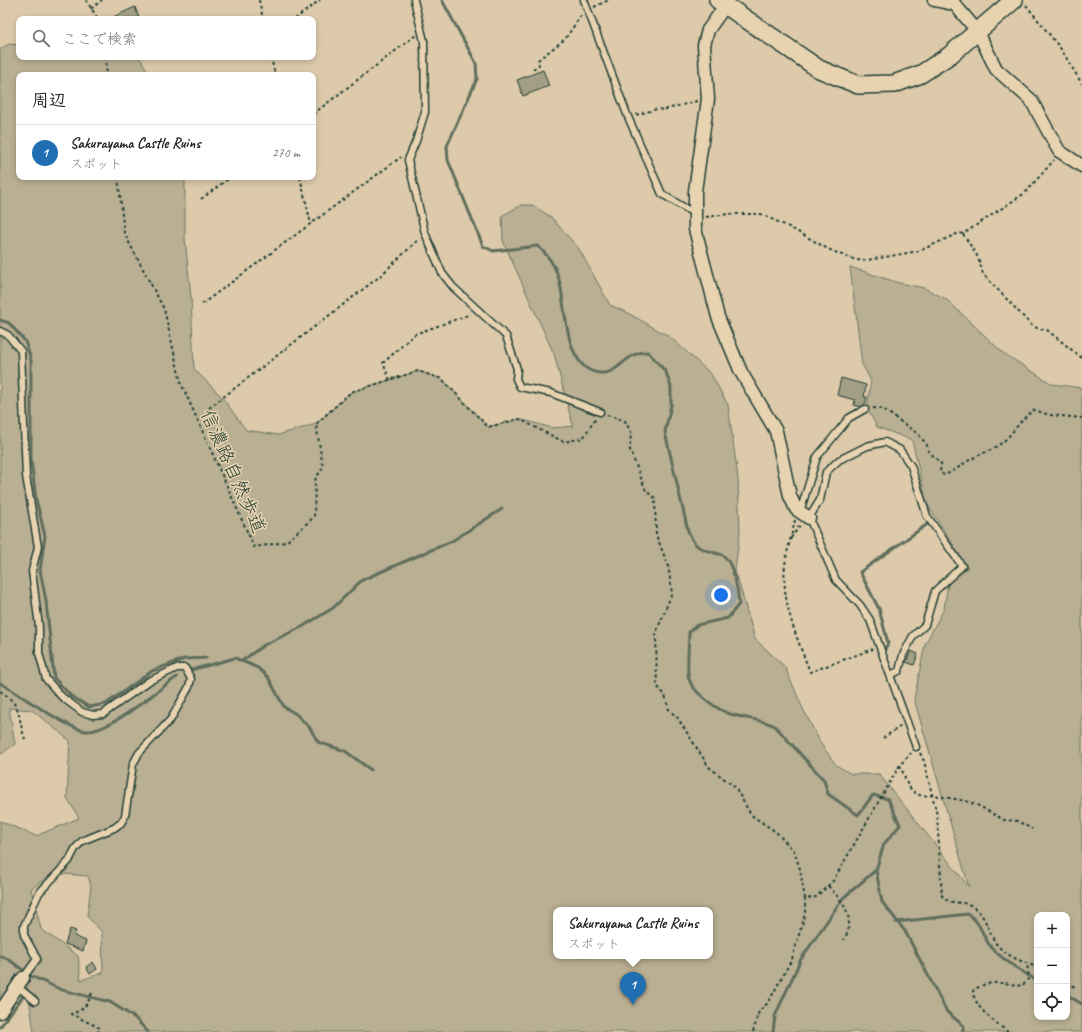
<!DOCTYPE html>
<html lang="ja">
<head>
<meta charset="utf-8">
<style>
  :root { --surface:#fff; --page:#f6f6f6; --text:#222; --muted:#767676; --line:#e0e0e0; --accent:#1f6fb2 }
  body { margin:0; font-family:Caveat,"Klee One",sans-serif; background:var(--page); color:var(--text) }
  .controls { position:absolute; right:12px; bottom:12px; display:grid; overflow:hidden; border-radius:8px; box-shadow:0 2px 6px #0003 }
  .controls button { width:36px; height:36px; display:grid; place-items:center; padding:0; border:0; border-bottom:1px solid var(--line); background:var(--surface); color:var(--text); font:20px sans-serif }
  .you { position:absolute; left:721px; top:595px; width:14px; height:14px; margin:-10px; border:3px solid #fff; border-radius:50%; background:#1a73e8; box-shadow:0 0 0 6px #1a73e833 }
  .badge { display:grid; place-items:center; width:26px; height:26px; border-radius:50%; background:var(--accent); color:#fff; font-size:13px; font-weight:700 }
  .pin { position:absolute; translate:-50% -33px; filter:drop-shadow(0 1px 2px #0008) }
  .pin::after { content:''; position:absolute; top:21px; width:14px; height:12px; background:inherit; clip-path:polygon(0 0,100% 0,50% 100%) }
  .popup { position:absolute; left:553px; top:907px; width:160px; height:52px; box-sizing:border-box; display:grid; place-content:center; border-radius:8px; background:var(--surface); filter:drop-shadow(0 1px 3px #0005); font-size:13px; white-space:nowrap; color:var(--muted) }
  .popup b { font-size:15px; color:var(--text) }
  .popup::after { content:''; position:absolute; left:50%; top:100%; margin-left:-8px; border:8px solid transparent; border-top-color:var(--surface) }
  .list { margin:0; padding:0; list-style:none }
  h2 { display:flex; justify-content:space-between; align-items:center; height:52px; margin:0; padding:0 16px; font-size:17px }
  h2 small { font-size:13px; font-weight:400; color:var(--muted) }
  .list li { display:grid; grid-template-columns:26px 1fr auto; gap:12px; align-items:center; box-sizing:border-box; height:56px; padding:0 16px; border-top:1px solid var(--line) }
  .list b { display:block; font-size:15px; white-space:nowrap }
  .list p { margin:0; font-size:13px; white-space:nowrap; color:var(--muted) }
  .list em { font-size:13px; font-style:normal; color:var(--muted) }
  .icon { flex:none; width:22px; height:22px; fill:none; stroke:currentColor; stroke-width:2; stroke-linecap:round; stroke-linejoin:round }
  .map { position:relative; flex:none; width:1082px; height:1032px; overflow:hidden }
  .search { position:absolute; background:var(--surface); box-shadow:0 2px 6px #0003; left:16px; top:16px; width:300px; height:44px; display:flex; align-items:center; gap:10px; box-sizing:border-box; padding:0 14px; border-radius:8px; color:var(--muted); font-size:15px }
  .panel { position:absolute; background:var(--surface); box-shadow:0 2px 6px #0003; left:16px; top:72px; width:300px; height:108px; border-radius:8px }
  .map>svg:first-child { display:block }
  .green { fill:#b9af93; stroke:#6c7664; fill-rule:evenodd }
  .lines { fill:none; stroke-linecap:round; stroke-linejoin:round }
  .stream { stroke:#606e5d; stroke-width:3 }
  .building { fill:#a29f85; stroke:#1f3d34 }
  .lane-casing { stroke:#1f3d34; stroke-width:9 }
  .street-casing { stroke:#1f3d34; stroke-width:15 }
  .secondary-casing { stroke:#1f3d34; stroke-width:20 }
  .path { stroke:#1f3d34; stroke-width:2; stroke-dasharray:3 3; stroke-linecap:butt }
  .lane { stroke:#e8d3b1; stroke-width:6 }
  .street { stroke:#e8d3b1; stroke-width:12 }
  .secondary { stroke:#e8d3b1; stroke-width:17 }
  .labels { text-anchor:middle; stroke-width:3; stroke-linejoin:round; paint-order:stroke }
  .street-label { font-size:19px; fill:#1f3d34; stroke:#e8d3b1 }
</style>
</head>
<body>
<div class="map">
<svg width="1082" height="1032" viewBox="0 0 1082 1032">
  <rect width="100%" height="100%" fill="#dccaaa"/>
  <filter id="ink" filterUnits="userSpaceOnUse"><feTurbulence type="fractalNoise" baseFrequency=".025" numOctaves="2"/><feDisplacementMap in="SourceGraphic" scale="8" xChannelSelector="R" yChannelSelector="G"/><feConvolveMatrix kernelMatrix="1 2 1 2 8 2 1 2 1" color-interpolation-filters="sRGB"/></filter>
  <g filter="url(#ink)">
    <path class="green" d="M9 44 19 45V57H139L150 75H19V177H185V238L191 298 194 369 221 396 246 430 278 435 316 424 351 392 418 371 442 379 488 427 519 419 553 428 573 426 554 354 503 241 502 216 521 205H532L551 217 579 249 610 305 626 312 670 337 711 374 728 405 738 478 740 532 735 570 755 639 785 667 803 709 821 744 836 765 851 774H879L969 887 914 699 925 644 944 609 948 584 968 568 927 504 912 440 877 427 867 408 871 381 862 364 850 267 899 283 924 288 946 299 1003 353 1052 384 1082 388V1032H34L27 984 0 1001V821L36 836 79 818 67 798 70 741 32 710 9 708 15 744 0 755V49ZM53 873 88 876 91 886 87 916 102 932 103 973 81 980 78 956 41 929 31 889ZM556 910H710V956H556ZM1037 915H1067V1017H1037Z"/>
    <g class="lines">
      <g class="stream">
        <path d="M442 0 476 63 477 79 447 146 448 160 483 246 493 251 538 246C547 255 554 263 558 276 567 302 562 370 600 373 620 375 625 351 648 352L666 372 671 387V405L665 432 688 531C695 548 699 548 715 553 718 554 722 554 724 556 734 565 738 591 739 604L728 618 697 625 689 632C689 644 686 669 689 679 692 692 718 710 730 714 746 719 761 719 775 726L824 780 828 794 858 815 873 795 888 799 900 825 884 844 876 870 882 902 905 931 947 1012 964 1026 962 1032"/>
        <path d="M0 320 9 323 25 341 31 360V460L36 499 45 536 40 570 46 601 54 678 71 696 89 707 106 704 152 671 184 659 206 658"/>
        <path d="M885 649 888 643 879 609 860 572 929 523"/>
        <path d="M242 661 264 645 302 627 333 608 362 580 452 541 502 509"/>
        <path d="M191 670 235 658 258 668 268 677 284 707 296 714 310 728 318 742 345 751 371 770"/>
        <path d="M0 683C18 693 68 729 86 731 109 733 157 690 177 677"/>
        <path d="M896 922 968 914C982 923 981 935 991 947 1003 961 1022 971 1037 981"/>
        <path d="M0 956 8 959 31 976 62 990 110 1002 135 1018 148 1032"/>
        <path d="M1067 995 1082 1004"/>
        <path d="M0 1027 24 995"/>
        <path d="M773 1032 775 1016 801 959 843 898 876 870"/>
      </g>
    </g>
    <g class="building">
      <path d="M135 7 139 18 111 19V18Z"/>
      <path d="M543 70 549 86 523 96 517 80Z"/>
      <path d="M841 378 866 385 864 397H867L864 408 854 405 855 400 837 395Z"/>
      <path d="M911 651 918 654 914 665 906 662Z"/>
      <path d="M70 929 76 931 74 936 86 941 83 951 65 944Z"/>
      <path d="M93 962 97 969 90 974 86 967Z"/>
    </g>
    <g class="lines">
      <g class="lane-casing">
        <g id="lane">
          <path d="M414 0 424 41 425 112 416 141 408 160 425 233 442 273 453 287 506 336 517 369 516 379 520 387 551 393 600 412"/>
          <path d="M584 0 628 117 662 194 695 214"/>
          <path d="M0 331 8 335 21 351 26 476 38 547 32 571 39 627V653L46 679 62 697 82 712 93 715 103 714 149 681 177 668H185L191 679 189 687 171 719 139 753 133 764 125 816 121 823 114 828 82 841 75 849 69 861 39 893 24 926V935L37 959 23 978"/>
          <path d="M800 512 817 457 849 418 865 409"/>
          <path d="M890 675 899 671 903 655 913 636 925 625 935 591 962 566 927 516 911 466 900 450 885 442 867 446 839 460 826 472 820 500 809 518 836 580 860 605 870 620 916 747"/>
          <path d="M18 987 35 1001"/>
        </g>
      </g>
      <g class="street-casing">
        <g id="street">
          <path d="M934 0 953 4"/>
          <path d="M951 0 978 32 996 69 1031 100 1059 151 1082 166"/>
          <path d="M725 6 708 30 704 45 708 99 695 191V229L718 317 741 372 776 431 790 496 796 509 809 518"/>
          <path d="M0 1012 23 978"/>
        </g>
      </g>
      <g class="secondary-casing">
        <path id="secondary" d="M718 0 819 69 858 85 894 84 921 74 950 55 1014 0"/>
      </g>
      <g class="path">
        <path d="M86 0 98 19"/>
        <path d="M259 0 263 19"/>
        <path d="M1026 5 1061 49 1082 84"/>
        <path d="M594 7 609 0"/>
        <path d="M91 9 102 0"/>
        <path d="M295 19 320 0"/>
        <path d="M106 57 107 75"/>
        <path d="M271 57 275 75"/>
        <path d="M533 69 539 65 538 60 565 39 582 14"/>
        <path d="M313 114 416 35"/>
        <path d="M636 115 657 109 663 110 697 101"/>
        <path d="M118 177 124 233 164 309 181 383 254 547 286 542 314 517 315 480 323 467 316 424 351 392 418 371 442 379 488 427 519 419 564 442 583 438 596 418"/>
        <path d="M300 177 311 224"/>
        <path d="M201 199 231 177"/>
        <path d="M706 217 729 214H761L791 228 828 249 849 258 862 261 919 251 959 233 963 234 1025 193 1054 160"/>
        <path d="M963 234 978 257 983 274 1033 327 1047 330 1082 358"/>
        <path d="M202 304 401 157"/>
        <path d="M390 380 383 363 415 334 471 314"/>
        <path d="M209 408 379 277 419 239"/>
        <path d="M873 408 883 409 918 434 927 445 929 452 941 463 940 472 944 475C953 472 960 466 968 461 981 453 995 450 1006 439 1016 429 1022 418 1034 410L1050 415 1082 418"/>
        <path d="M607 415 625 421 631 432 630 450 646 491 655 498 656 535 668 565 672 593 656 633 657 686 665 695 669 710 677 717 709 767 735 787 751 815 776 832 794 851 800 869 805 899 816 897 833 881 890 782 900 765 911 753"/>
        <path d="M795 520C792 535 787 549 785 565 781 602 797 638 810 672L873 649"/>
        <path d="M791 538 800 525"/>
        <path d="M0 691C23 705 17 717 25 739"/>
        <path d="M883 738 901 726"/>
        <path d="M920 753 924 761 937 815 942 896C951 906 963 900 972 906 986 915 988 930 995 942 1004 956 1023 962 1037 967"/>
        <path d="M900 765 908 786 915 793 922 796 932 795 966 801 979 806 1004 820 1017 821 1032 829"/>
        <path d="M828 886C844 902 856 918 844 940"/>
        <path d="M1067 982 1076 988"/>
        <path d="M92 993C87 1005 84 1010 71 1014L100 1028 98 1032"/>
        <path d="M753 1032 759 1011 768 1003 792 959 805 914V899"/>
        <path d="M1008 1032C996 1023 974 1008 973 991 986 979 1006 983 1022 986L1029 978 1027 964"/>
      </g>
      <use href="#lane" class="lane"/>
      <use href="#street" class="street"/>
      <use href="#secondary" class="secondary"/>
    </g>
  </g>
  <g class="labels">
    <g class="street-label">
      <text transform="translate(234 471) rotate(66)" y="7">信濃路自然歩道</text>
    </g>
  </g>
</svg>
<div class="controls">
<button>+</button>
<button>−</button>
<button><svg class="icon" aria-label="locate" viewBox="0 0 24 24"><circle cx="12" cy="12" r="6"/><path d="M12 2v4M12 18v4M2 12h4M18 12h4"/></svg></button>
</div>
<div class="you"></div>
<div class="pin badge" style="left:633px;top:1005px">1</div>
<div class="popup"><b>Sakurayama Castle Ruins</b>スポット</div>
<div class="search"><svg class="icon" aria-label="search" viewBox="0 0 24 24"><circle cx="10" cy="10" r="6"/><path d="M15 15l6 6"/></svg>ここで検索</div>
<section class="panel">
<h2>周辺<small></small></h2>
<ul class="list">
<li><span class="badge">1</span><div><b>Sakurayama Castle Ruins</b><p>スポット</p></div><em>270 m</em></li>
</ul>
</section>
</div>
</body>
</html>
